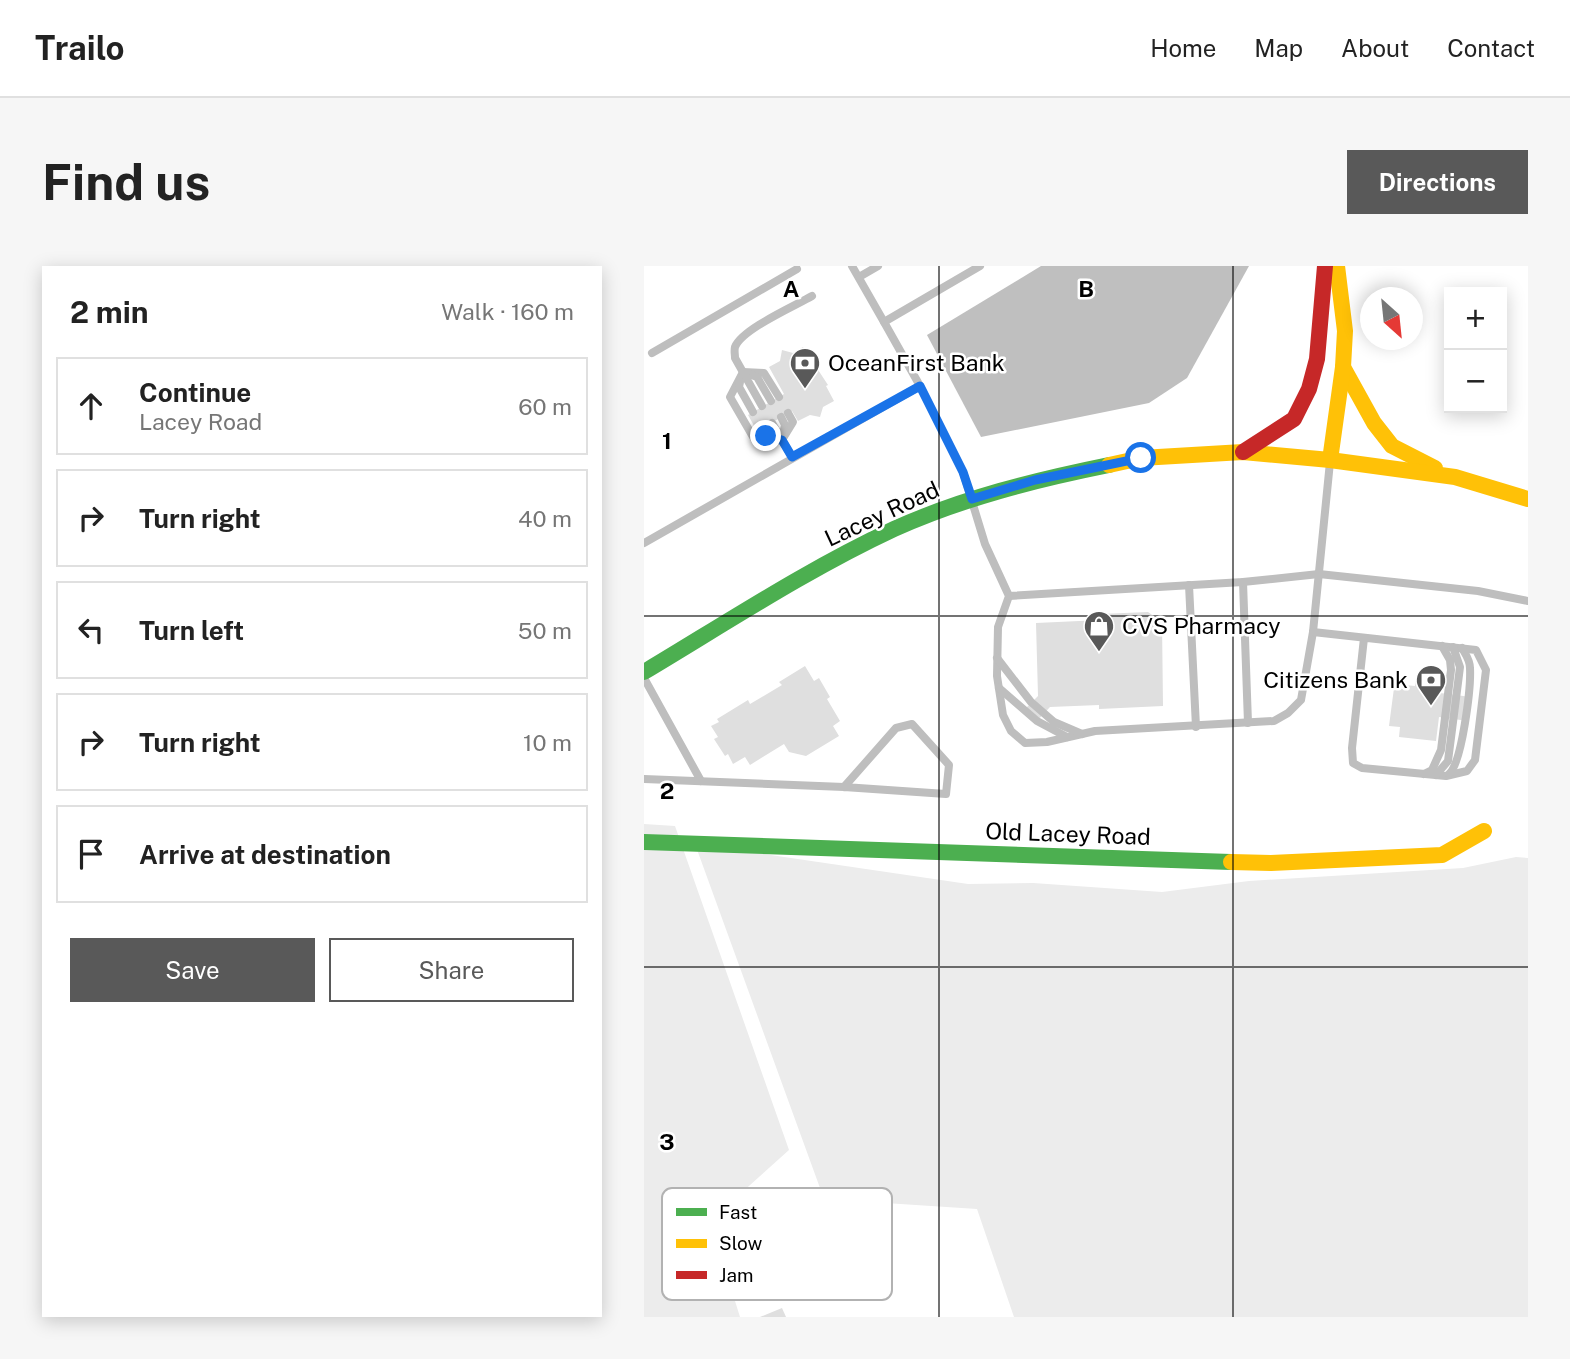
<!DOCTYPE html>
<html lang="en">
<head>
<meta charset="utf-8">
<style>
  :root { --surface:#fff; --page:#f6f6f6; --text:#222; --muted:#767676; --line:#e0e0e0; --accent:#595959 }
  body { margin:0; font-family:"Public Sans",sans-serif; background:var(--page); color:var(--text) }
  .controls { position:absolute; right:21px; top:21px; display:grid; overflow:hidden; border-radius:0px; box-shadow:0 4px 18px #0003 }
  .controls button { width:63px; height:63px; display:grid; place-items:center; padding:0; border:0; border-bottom:2px solid var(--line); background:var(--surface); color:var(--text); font:35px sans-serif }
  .compass { position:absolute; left:716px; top:21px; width:63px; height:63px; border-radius:50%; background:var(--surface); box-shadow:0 4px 18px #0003; rotate:153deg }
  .stop { position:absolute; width:21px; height:21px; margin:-16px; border:5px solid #1a73e8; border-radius:50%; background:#fff }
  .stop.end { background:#1a73e8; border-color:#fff; box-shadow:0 2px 7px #0008 }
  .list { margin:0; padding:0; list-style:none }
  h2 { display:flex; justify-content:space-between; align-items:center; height:91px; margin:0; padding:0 28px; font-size:30px }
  h2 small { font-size:23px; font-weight:400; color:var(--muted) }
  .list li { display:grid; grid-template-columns:46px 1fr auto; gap:21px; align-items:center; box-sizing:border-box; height:98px; margin:0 14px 14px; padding:0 14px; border:2px solid var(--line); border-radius:0px }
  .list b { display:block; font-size:26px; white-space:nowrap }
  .list p { margin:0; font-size:23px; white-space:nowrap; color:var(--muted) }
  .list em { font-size:23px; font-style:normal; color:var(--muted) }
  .actions { display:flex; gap:14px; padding:21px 28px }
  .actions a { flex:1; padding:16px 0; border:2px solid var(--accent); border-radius:0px; text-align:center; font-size:24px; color:var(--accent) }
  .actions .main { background:var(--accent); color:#fff }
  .icon { flex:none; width:38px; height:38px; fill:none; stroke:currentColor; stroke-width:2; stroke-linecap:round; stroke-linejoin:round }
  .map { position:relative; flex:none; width:884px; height:1051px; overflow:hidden; border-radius:0px }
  header { display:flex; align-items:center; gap:42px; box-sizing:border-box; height:98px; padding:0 35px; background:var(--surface); border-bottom:2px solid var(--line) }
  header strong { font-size:33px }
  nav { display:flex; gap:38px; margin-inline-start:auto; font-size:24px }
  .intro { display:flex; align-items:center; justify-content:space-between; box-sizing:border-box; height:168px; padding:0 42px }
  h1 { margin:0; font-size:49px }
  .button { padding:18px 32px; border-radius:0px; background:var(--accent); color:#fff; font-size:24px; font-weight:700 }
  main { display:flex; gap:42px; padding:0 42px }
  aside { flex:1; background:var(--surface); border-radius:0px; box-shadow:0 4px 18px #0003 }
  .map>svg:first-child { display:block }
  .green { fill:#ececec }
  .water { fill:#bfbfbf }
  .building { fill:#dfdfdf }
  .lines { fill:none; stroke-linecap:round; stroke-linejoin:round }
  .lane { stroke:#bebebe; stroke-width:8 }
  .fast { stroke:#4caf50; stroke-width:16 }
  .slow { stroke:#ffc107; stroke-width:16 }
  .jam { stroke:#c62828; stroke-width:16 }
  .route { stroke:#1a73e8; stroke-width:9 }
  .grid { fill:none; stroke:#000; stroke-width:2; stroke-opacity:0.55 }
  .labels { text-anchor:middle; stroke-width:5; stroke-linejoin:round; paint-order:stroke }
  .poi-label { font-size:23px; fill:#000; stroke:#fff; text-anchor:start }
  .street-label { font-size:23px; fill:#000; stroke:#fff }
  .key { fill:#fff; stroke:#b2b2b2; stroke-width:2 }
  .key-label { font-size:19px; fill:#000 }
  .grid-label { font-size:23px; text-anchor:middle; font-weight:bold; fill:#000; stroke:#fff; stroke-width:5; stroke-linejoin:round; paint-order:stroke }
</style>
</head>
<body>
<header>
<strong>Trailo</strong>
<nav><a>Home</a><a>Map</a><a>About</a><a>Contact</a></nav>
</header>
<div class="intro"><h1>Find us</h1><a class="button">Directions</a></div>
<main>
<aside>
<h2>2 min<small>Walk · 160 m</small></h2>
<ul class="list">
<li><svg class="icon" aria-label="ahead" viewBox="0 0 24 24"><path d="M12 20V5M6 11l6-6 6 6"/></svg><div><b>Continue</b><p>Lacey Road</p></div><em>60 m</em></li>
<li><svg class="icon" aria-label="right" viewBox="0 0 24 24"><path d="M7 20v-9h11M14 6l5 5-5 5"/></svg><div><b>Turn right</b></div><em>40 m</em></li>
<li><svg class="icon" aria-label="left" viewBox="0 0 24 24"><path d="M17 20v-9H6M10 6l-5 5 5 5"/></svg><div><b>Turn left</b></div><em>50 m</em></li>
<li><svg class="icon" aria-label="right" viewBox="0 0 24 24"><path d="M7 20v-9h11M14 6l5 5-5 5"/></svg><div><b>Turn right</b></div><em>10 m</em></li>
<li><svg class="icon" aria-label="arrive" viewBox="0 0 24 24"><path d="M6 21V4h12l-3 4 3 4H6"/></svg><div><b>Arrive at destination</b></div></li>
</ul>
<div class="actions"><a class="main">Save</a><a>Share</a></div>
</aside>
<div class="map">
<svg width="884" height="1051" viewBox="0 0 884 1051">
  <rect width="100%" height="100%" fill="#fff"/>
  <g class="green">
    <path d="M0 558 31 560 145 884 66 955 96 1051H0Z"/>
    <path d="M51 578 324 618 389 617 518 626 605 615 819 602 872 591 884 592V1051H370L333 943 180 933Z"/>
  </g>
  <path class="water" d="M397 0H605L543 112 505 137 337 171 283 69Z"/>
  <g class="building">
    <path d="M159 81 184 119 182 120 190 135 179 141 176 151 166 149 154 155 148 145 113 165 104 149 140 128 125 101 136 95 138 84 149 87Z"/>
    <path d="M504 346 518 356 519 440 455 443V439L406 441 393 455 381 443 394 430 392 357 457 354 456 348Z"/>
    <path d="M161 400 170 415 175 412 186 431 183 433 196 455 189 460 195 470 162 490 145 486 140 478 106 499 101 491 89 498 84 488 81 490 70 473 74 471 67 460 75 456 73 453 104 434 106 438 138 419 135 416Z"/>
    <path d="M772 414 787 415 786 422 797 423 796 427 827 431 824 455 795 451 792 475 755 471 756 461 745 460 750 422 760 423V419L771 420Z"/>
    <path d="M138 1042 142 1051H116Z"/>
  </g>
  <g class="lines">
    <g class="lane">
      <path d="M208 0 240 56 336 0"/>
      <path d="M215 11 234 0"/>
      <path d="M240 56 276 120"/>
      <path d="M8 87 153 3"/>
      <path d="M99 106 86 131 112 176 138 174"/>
      <path d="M99 106 120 107 135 131"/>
      <path d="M105 108 113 111 127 135"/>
      <path d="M96 116 95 121 109 146"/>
      <path d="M118 140 91 92C91 88 90 85 91 81 98 63 151 40 168 30"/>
      <path d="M137 151 141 159 139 168"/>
      <path d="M128 157 148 191"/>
      <path d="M118 162 123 170 132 172"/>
      <path d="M138 174 149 156 144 147"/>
      <path d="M0 277 276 120 319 206 341 278 365 330 354 361 353 410 359 449 367 465 381 477 403 476 451 465 630 455 644 447 657 434 669 366 686 196"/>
      <path d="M599 316 604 457"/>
      <path d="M545 319 552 461"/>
      <path d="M365 330 599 316 675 308 834 325 884 335"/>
      <path d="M669 366 832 384 842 404 831 494 823 505 802 510 718 502 709 497 708 482 720 372"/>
      <path d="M353 392 387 436 410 456 438 468"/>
      <path d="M0 412 57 515"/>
      <path d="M355 422 393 455 423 471"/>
      <path d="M780 508 788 504 797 484 807 404 806 394 798 380"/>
      <path d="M805 508C818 497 827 422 826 402 826 394 822 389 818 382"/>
      <path d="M792 509 804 495 809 456 816 401 809 381"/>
      <path d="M0 513 200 521 302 528 305 499 268 458 252 462 200 521"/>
    </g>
    <g class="fast">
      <path d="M0 406C82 357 164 303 250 263 319 232 391 214 465 199"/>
      <path d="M0 576 587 596"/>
    </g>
    <g class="slow">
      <path d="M699 101 730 157 748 180 791 202"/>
      <path d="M686 194 699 101 701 65 693 0"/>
      <path d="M465 199 497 192 599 186 686 194 811 211 884 233"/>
      <path d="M587 596 627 597 798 589 840 565"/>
    </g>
    <path class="jam" d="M599 186 650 153 665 123 673 93 681 0"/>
  </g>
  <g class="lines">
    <path class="route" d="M122 170 138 174 148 191 276 120 319 206 328 233 391 214 497 192"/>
  </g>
  <path class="grid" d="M295 0V1051M589 0V1051M0 350H884M0 701H884"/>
  <defs>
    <g id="bank-pin" transform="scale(1.575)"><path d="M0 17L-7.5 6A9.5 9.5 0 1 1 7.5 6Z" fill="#595959" stroke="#fff"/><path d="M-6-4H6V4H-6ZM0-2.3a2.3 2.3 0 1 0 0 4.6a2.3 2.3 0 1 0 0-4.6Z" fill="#fff"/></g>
    <g id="shop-pin" transform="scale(1.575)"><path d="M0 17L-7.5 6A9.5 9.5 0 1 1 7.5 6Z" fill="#595959" stroke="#fff"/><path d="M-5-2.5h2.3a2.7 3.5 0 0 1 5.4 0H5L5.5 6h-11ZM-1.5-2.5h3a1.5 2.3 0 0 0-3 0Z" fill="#fff"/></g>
  </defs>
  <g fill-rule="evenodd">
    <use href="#bank-pin" x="161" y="97"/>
    <use href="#shop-pin" x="455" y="360"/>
    <use href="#bank-pin" x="787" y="414"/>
  </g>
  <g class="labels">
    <g class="poi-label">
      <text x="184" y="105">OceanFirst Bank</text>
      <text x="478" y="368">CVS Pharmacy</text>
      <text x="764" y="422" text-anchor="end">Citizens Bank</text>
    </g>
    <g class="street-label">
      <text transform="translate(238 248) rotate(-25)" y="8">Lacey Road</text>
      <text transform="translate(424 568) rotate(2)" y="8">Old Lacey Road</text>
    </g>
  </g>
  <rect x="18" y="922" width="230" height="112" rx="10" class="key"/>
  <rect x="32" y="942" width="31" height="8" fill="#4caf50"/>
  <rect x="32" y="973" width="31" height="9" fill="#ffc107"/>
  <rect x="32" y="1005" width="31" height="8" fill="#c62828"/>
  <g class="key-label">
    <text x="75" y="953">Fast</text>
    <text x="75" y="984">Slow</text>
    <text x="75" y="1016">Jam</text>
  </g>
  <g class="grid-label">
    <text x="147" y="31">A</text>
    <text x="442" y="31">B</text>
    <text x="23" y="183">1</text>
    <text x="23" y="533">2</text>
    <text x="23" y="884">3</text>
  </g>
</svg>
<div class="controls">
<button>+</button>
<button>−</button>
</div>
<svg class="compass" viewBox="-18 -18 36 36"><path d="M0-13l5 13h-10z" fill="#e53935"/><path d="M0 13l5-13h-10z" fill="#767676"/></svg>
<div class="stop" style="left:497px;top:192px"></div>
<div class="stop end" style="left:122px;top:170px"></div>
</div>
</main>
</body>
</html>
